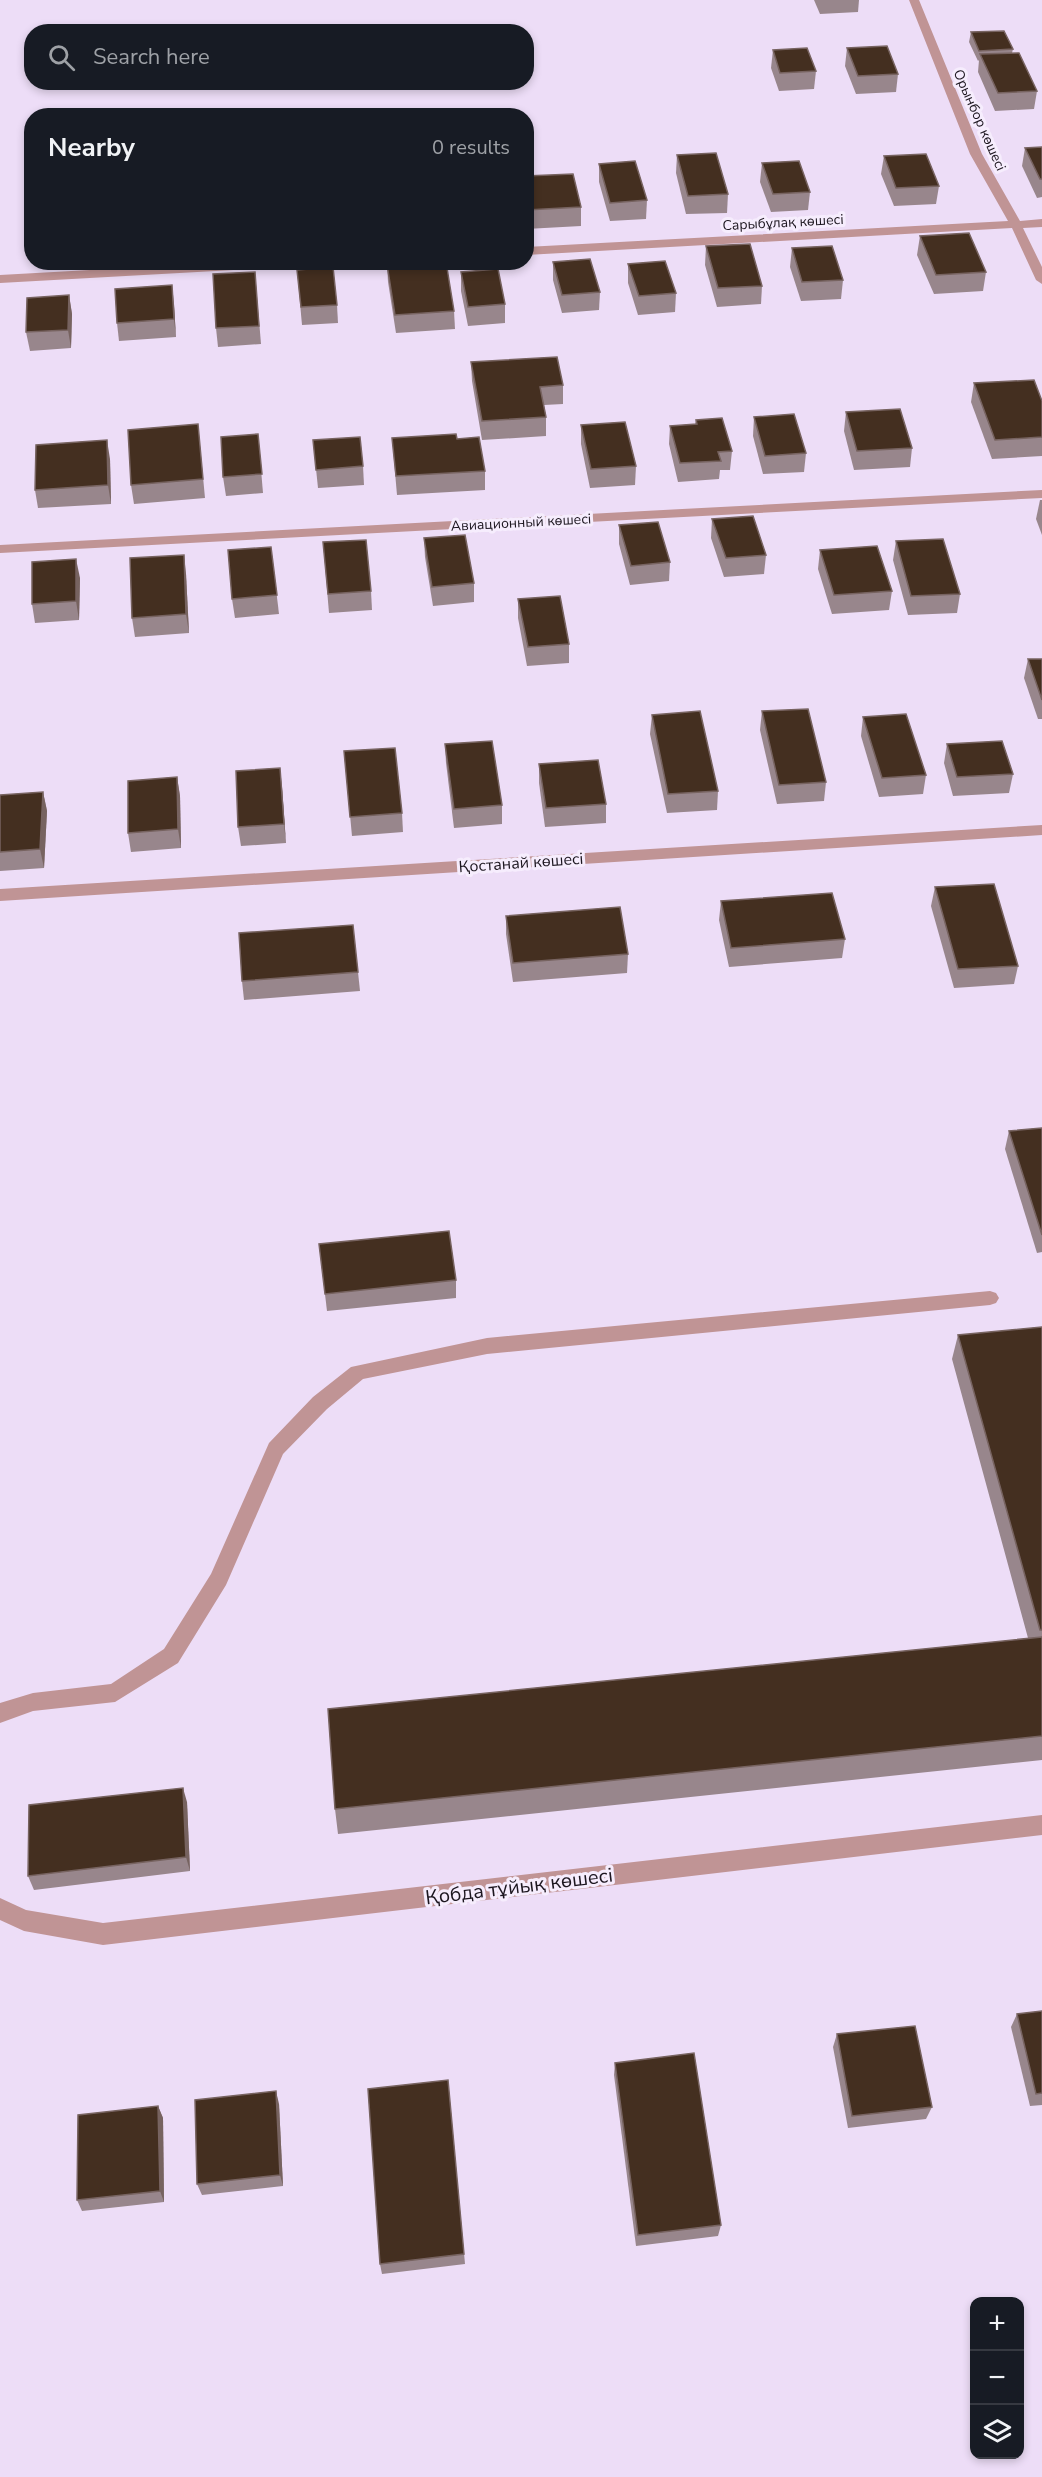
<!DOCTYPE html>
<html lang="en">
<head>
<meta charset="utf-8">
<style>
  :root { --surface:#171b24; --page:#242831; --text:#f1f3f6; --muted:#9ea1a6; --line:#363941 }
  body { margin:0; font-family:"Nunito Sans",sans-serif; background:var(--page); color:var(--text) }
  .controls { position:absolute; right:18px; bottom:18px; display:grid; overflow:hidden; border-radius:12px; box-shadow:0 3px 9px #0003 }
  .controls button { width:54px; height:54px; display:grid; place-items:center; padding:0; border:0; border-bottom:2px solid var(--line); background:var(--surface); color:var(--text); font:30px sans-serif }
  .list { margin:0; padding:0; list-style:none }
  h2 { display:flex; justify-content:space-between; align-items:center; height:78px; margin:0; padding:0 24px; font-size:26px }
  h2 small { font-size:20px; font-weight:400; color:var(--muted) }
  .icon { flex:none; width:33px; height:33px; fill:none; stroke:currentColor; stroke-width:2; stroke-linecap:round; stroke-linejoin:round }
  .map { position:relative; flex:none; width:1042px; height:2477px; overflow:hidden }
  .search { position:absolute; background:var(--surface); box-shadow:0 3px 9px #0003; left:24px; top:24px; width:510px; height:66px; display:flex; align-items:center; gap:15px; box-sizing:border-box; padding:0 21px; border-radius:24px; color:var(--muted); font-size:22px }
  .panel { position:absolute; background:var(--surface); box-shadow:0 3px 9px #0003; left:24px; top:108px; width:510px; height:162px; border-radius:24px }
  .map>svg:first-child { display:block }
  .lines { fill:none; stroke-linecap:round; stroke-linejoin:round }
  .service { fill:#c09495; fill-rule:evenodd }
  .minor { fill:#c09495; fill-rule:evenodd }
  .wall { fill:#98868c }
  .shaded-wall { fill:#776360 }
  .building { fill:#442f20; stroke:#776360; stroke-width:1.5 }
  .labels { text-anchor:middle; stroke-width:6; stroke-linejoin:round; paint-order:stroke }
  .far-street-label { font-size:14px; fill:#1c161f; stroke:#f6edfd }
  .street-label { font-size:16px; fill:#1c161f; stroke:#f6edfd }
  .near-street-label { font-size:20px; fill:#1c161f; stroke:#f6edfd }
</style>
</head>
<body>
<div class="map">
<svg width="1042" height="2477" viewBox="0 0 1042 2477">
  <rect width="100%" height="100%" fill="#edddf7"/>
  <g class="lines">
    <path class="service" d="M990 1291 996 1293 999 1298 996 1303 990 1305 487 1354 363 1379 327 1409 283 1454 226 1585 178 1663 115 1702 33 1711 0 1723V1703L33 1693 111 1684 164 1649 211 1574 269 1443 313 1397 351 1367 487 1338Z"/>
    <g class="minor">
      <path d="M909 0H919L982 154 1020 221 1042 219V227L1023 228 1042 267V284L1036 280 1012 228 526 255V247L1008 221 970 154Z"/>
      <path d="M233 262H314L308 266 0 283V275Z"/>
      <path d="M1042 490V498L0 553V545Z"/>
      <path d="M1042 825V835L0 901V889Z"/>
      <path d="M1042 1815V1835L103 1945 24 1931 0 1920V1898L26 1910 103 1923Z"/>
    </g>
  </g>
  <g class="wall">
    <path d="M814 0H859L858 12 820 14Z"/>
    <path d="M971 32 1013 49 1012 53 1037 91 1034 109 995 111 978 72 979 60 978 61 969 42Z"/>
    <path d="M847 48 898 74 896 92 856 94 845 66Z"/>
    <path d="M773 50 816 71 814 89 779 91 771 68Z"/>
    <path d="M1042 147V197L1037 198 1022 166 1025 148Z"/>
    <path d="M677 155 728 194 727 213 686 214 676 173Z"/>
    <path d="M884 156 939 186 936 204 894 206 881 174Z"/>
    <path d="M762 163 810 192 808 210 771 212 760 182Z"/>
    <path d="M599 164 647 200 646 219 610 221 599 182Z"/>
    <path d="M526 176 581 207V226L526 229Z"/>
    <path d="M920 236 986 272 983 291 934 294 917 255Z"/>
    <path d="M706 246 762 286 761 304 717 307 705 265Z"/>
    <path d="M792 248 843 280 841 299 801 301 790 267Z"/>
    <path d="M553 262 600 292 599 310 562 313 553 280Z"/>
    <path d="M387 264 454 311 455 329 396 333 388 282Z"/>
    <path d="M628 264 676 293 675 312 638 315 628 283Z"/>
    <path d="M297 270 337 305 338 323 302 325Z"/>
    <path d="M255 272 261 344 218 347 216 328Z"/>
    <path d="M461 272 505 304V323L468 326 461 291Z"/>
    <path d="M69 295 72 314 71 348 30 351 26 332Z"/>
    <path d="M174 304 176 337 119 341 117 323Z"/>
    <path d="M471 362 563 385V404L544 405 546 417V436L482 440 472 381Z"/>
    <path d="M974 383 1042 401V456L992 459 971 402Z"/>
    <path d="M846 412 912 448 910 467 854 470 844 431Z"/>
    <path d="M754 417 806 453 804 472 763 474 753 436Z"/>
    <path d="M696 420 732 451 730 470H720L719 479 678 482 669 444 670 426 695 424Z"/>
    <path d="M198 424 205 498 134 504 131 485Z"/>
    <path d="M581 425 636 466 635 485 590 488 581 444Z"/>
    <path d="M258 434 263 493 226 496 223 477Z"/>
    <path d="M392 438 457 439 485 471V490L397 495Z"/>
    <path d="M313 440 363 466 364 485 318 488Z"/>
    <path d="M110 459 111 504 38 508 35 490Z"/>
    <path d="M1040 500H1042V535L1036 519Z"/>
    <path d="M712 519 766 555 764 574 724 577 711 538Z"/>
    <path d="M619 525 670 562 669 581 630 585 619 544Z"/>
    <path d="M424 538 474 583V602L433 606 425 557Z"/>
    <path d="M896 541 960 594 957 613 908 615 893 560Z"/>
    <path d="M323 542 371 591 372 610 329 613Z"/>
    <path d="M271 547 279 614 235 618 232 599Z"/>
    <path d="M820 550 892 591 889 610 832 614 818 569Z"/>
    <path d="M186 574 189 633 135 637 132 618Z"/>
    <path d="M80 578 79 620 35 623 32 604Z"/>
    <path d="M518 599 569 644V663L527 666 518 618Z"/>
    <path d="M1028 659H1042V719H1038L1024 678Z"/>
    <path d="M762 711 826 782 824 801 777 804 760 730Z"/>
    <path d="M652 715 718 791 717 810 667 813 650 734Z"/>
    <path d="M863 717 926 775 923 794 879 797 861 736Z"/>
    <path d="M445 744 502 805V824L454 828 446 763Z"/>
    <path d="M947 744 1013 774 1009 793 953 796 944 763Z"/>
    <path d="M344 751 402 813 403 832 352 836Z"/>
    <path d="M539 764 606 804V823L545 827 539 783Z"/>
    <path d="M177 777 180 796 181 848 131 852 128 833Z"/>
    <path d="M282 787 286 843 241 846 238 827Z"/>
    <path d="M43 792 47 811 44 868 0 871V795Z"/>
    <path d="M935 887 1018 966 1014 984 954 988 931 906Z"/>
    <path d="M721 901 845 939 842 958 729 967 719 920Z"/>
    <path d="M506 916 628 954 627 973 513 982 506 934Z"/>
    <path d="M358 972 360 991 244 1000 242 981Z"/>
    <path d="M1042 1128V1252L1037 1253 1005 1149 1009 1131Z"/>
    <path d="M319 1244 456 1280V1298L327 1311Z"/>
    <path d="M1042 1327V1760L338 1834 335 1809 1028 1638 952 1359 958 1335Z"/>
    <path d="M187 1802 190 1871 34 1890 28 1876Z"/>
    <path d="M1042 2011V2105L1030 2106 1011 2027 1017 2014Z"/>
    <path d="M837 2034 932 2107 926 2119 848 2128 833 2047Z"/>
    <path d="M615 2063 721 2225 718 2236 636 2246 614 2075Z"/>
    <path d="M448 2080 465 2264 382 2274 380 2264Z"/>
    <path d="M279 2104 283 2186 202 2195 197 2184Z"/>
    <path d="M158 2106 163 2118 164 2202 82 2211 77 2200Z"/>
  </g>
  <g class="shaded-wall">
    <path d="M172 285 174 304 176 337 174 319Z"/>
    <path d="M69 295 72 314 71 348 68 330Z"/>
    <path d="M107 440 110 459 111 504 108 485Z"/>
    <path d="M184 555 186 574 189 633 186 614Z"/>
    <path d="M76 559 80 578 79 620 76 601Z"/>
    <path d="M280 768 282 787 286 843 284 824Z"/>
    <path d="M177 777 180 796 181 848 178 829Z"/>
    <path d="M43 792 47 811 44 868 40 849Z"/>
    <path d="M183 1788 187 1802 190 1871 186 1857Z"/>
    <path d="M276 2091 279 2104 283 2186 280 2175Z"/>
    <path d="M158 2106 163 2118 164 2202 160 2191Z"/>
  </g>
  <g class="building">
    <path d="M1004 31 1013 49 979 51 971 32Z"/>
    <path d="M887 46 898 74 858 76 847 48Z"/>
    <path d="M807 48 816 71 780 73 773 50Z"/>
    <path d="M1019 53 1037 91 998 93 980 54Z"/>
    <path d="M1042 147V179H1040L1025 148Z"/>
    <path d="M716 153 728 194 688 196 677 155Z"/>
    <path d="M926 154 939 186 896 188 884 156Z"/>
    <path d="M635 161 647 200 610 203 599 164Z"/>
    <path d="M799 161 810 192 773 194 762 163Z"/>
    <path d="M573 174 581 207 526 210V176Z"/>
    <path d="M969 233 986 272 936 275 920 236Z"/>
    <path d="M750 244 762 286 718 288 706 246Z"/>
    <path d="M832 246 843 280 802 282 792 248Z"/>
    <path d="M590 259 600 292 562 295 553 262Z"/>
    <path d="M665 261 676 293 639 296 628 264Z"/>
    <path d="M409 262H446L454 311 395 315 387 264Z"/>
    <path d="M333 267 337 305 301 307 297 270Z"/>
    <path d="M498 269 505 304 468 307 461 272Z"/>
    <path d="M255 272 259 326 216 328 213 274Z"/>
    <path d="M172 285 174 319 117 323 115 289Z"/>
    <path d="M69 295 68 330 26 332 27 298Z"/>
    <path d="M557 357 563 385 540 387 546 417 482 421 471 362Z"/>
    <path d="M1034 380 1042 401V437L995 440 974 383Z"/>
    <path d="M900 409 912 448 857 451 846 412Z"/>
    <path d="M794 414 806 453 765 456 754 417Z"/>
    <path d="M722 418 732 451 718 452 721 461 680 463 670 426 697 424 696 420Z"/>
    <path d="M625 422 636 466 591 469 581 425Z"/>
    <path d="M198 424 203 479 131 485 128 430Z"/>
    <path d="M258 434 262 474 223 477 221 437Z"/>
    <path d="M456 434 457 439 479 437 485 471 396 476 392 438Z"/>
    <path d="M360 437 363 466 316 470 313 440Z"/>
    <path d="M107 440 108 485 35 490 36 445Z"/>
    <path d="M753 516 766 555 726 558 712 519Z"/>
    <path d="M658 522 670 562 631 566 619 525Z"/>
    <path d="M465 535 474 583 432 587 424 538Z"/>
    <path d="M943 539 960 594 911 596 896 541Z"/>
    <path d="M366 540 371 591 328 594 323 542Z"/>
    <path d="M877 546 892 591 834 595 820 550Z"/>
    <path d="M271 547 277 595 232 599 228 550Z"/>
    <path d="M184 555 186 614 132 618 130 558Z"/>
    <path d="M76 559V601L32 604V562Z"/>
    <path d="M560 596 569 644 528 647 518 599Z"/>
    <path d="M1028 659H1042V700Z"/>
    <path d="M808 709 826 782 779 785 762 711Z"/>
    <path d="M700 711 718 791 668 794 652 715Z"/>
    <path d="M906 714 926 775 882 778 863 717Z"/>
    <path d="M492 741 502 805 454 809 445 744Z"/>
    <path d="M1002 741 1013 774 957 777 947 744Z"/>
    <path d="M395 748 402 813 350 817 344 751Z"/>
    <path d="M598 760 606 804 546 808 539 764Z"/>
    <path d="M280 768 284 824 238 827 236 771Z"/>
    <path d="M177 777 178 829 128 833V781Z"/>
    <path d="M43 792 40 849 0 852V795Z"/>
    <path d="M994 884 1018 966 958 969 935 887Z"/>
    <path d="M832 893 845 939 731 948 721 901Z"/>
    <path d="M620 907 628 954 513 963 506 916Z"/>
    <path d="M353 925 358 972 242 981 239 933Z"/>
    <path d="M1042 1128V1235L1009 1131Z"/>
    <path d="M449 1231 456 1280 325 1294 319 1244Z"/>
    <path d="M1042 1327V1630H1040L958 1335Z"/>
    <path d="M1042 1637V1736L335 1809 328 1709Z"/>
    <path d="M183 1788 186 1857 28 1876 29 1805Z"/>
    <path d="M1042 2011V2093L1036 2094 1017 2014Z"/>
    <path d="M915 2026 932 2107 852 2116 837 2034Z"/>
    <path d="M694 2053 721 2225 638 2235 615 2063Z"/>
    <path d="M448 2080 464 2254 380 2264 368 2089Z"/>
    <path d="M276 2091 280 2175 197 2184 195 2100Z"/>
    <path d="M158 2106 160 2191 77 2200 78 2115Z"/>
  </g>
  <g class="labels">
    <g class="far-street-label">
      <text transform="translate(980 120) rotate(66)" y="5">Орынбор көшесі</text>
      <text transform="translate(783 222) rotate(-3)" y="5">Сарыбұлақ көшесі</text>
      <text transform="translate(521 522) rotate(-3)" y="5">Авиационный көшесі</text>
    </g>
    <g class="street-label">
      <text transform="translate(521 862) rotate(-4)" y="6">Қостанай көшесі</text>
    </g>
    <g class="near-street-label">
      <text transform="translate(519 1886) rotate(-7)" y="7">Қобда тұйық көшесі</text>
    </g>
  </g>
</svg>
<div class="controls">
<button>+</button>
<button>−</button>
<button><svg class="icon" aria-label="layers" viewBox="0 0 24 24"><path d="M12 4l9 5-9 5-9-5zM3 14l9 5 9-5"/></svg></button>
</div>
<div class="search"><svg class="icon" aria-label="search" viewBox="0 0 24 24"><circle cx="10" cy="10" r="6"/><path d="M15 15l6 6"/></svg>Search here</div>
<section class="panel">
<h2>Nearby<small>0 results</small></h2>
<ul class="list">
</ul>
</section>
</div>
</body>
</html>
